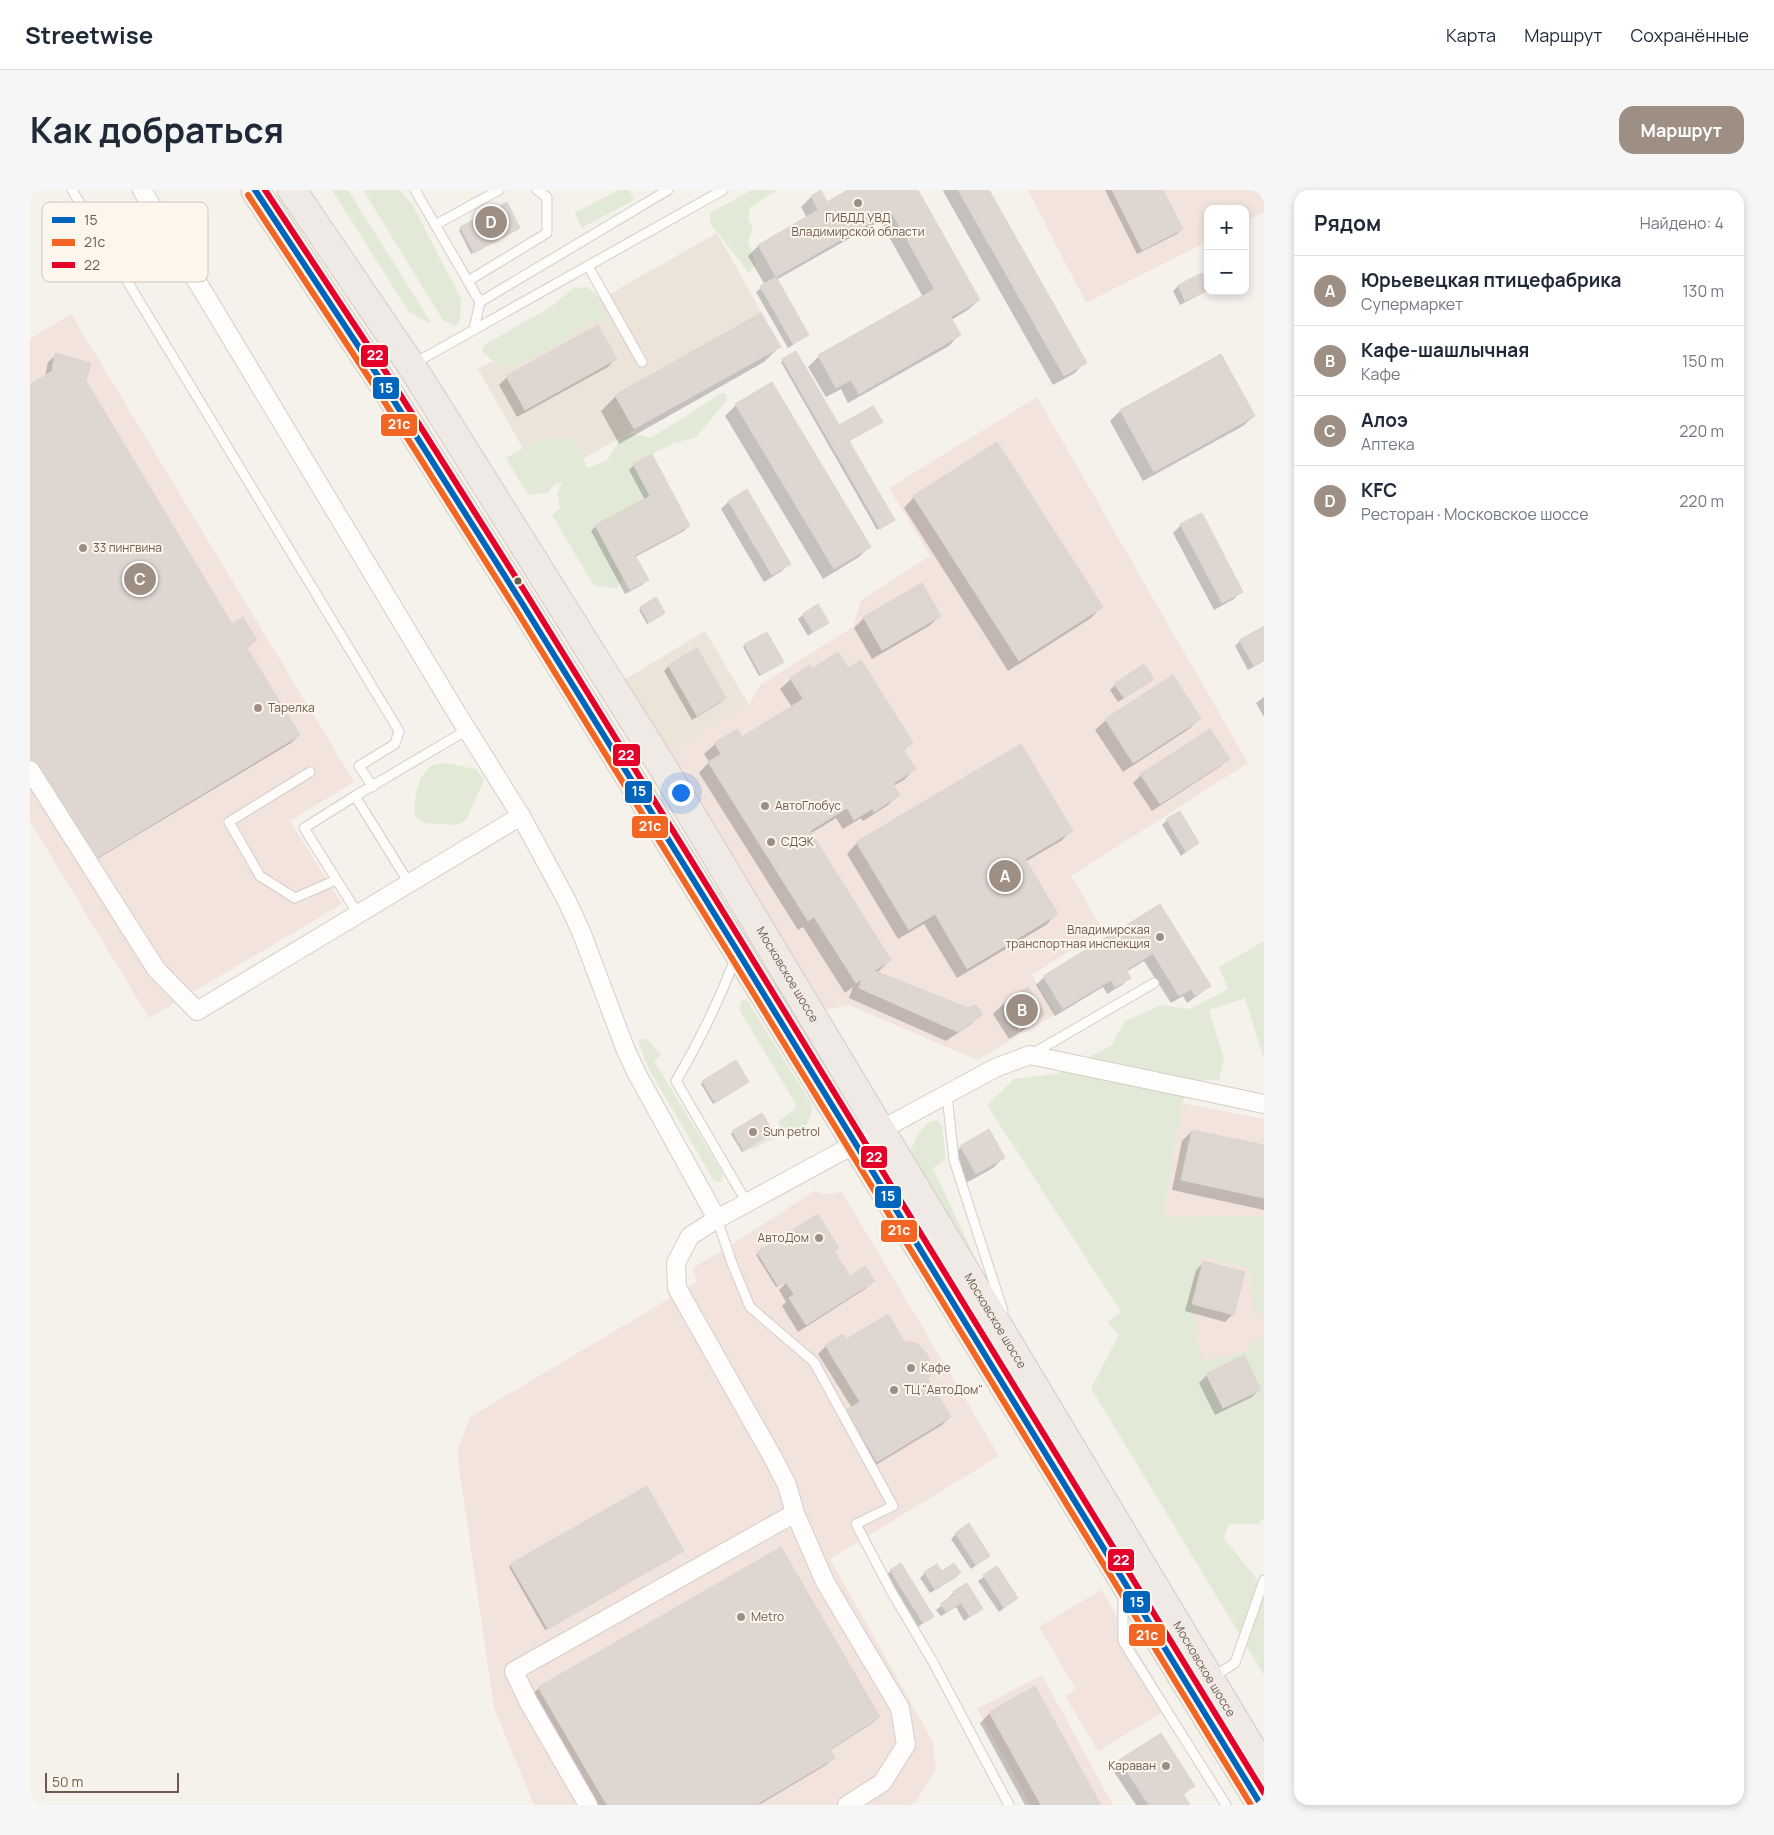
<!DOCTYPE html>
<html lang="ru">
<head>
<meta charset="utf-8">
<style>
  :root { --surface:#fff; --page:#f6f6f7; --text:#1f2937; --muted:#747a83; --line:#e0e1e3; --accent:#9e8f85 }
  body { margin:0; font-family:Manrope,sans-serif; background:var(--page); color:var(--text) }
  .controls { position:absolute; right:15px; top:15px; display:grid; overflow:hidden; border-radius:10px; box-shadow:0 2px 8px #0003 }
  .controls button { width:45px; height:45px; display:grid; place-items:center; padding:0; border:0; border-bottom:1px solid var(--line); background:var(--surface); color:var(--text); font:25px sans-serif }
  .scale { position:absolute; left:15px; bottom:12px; width:134px; box-sizing:border-box; padding-left:5px; border:2px solid #6f5a4e; border-top:0; font-size:14px; line-height:18px; white-space:nowrap; color:#6f5a4e; -webkit-text-stroke:4px #fdf6ec; paint-order:stroke }
  .you { position:absolute; left:650px; top:602px; width:18px; height:18px; margin:-12px; border:4px solid #fff; border-radius:50%; background:#1a73e8; box-shadow:0 0 0 8px #1a73e833 }
  .badge { display:grid; place-items:center; width:32px; height:32px; border-radius:50%; background:var(--accent); color:#fff; font-size:16px; font-weight:700 }
  .pin { position:absolute; translate:-50% -50%; border:2px solid #fff; box-shadow:0 1px 5px #0006 }
  .list { margin:0; padding:0; list-style:none }
  h2 { display:flex; justify-content:space-between; align-items:center; height:65px; margin:0; padding:0 20px; font-size:21px }
  h2 small { font-size:16px; font-weight:400; color:var(--muted) }
  .list li { display:grid; grid-template-columns:32px 1fr auto; gap:15px; align-items:center; box-sizing:border-box; height:70px; padding:0 20px; border-top:1px solid var(--line) }
  .list b { display:block; font-size:19px; white-space:nowrap }
  .list p { margin:0; font-size:16px; white-space:nowrap; color:var(--muted) }
  .list em { font-size:16px; font-style:normal; color:var(--muted) }
  .map { position:relative; flex:none; width:1234px; height:1615px; overflow:hidden; border-radius:15px }
  header { display:flex; align-items:center; gap:30px; box-sizing:border-box; height:70px; padding:0 25px; background:var(--surface); border-bottom:1px solid var(--line) }
  header strong { font-size:24px }
  nav { display:flex; gap:28px; margin-inline-start:auto; font-size:18px }
  .intro { display:flex; align-items:center; justify-content:space-between; box-sizing:border-box; height:120px; padding:0 30px }
  h1 { margin:0; font-size:35px }
  .button { padding:12px 22px; border-radius:15px; background:var(--accent); color:#fff; font-size:18px; font-weight:700 }
  main { display:flex; gap:30px; padding:0 30px }
  aside { flex:1; background:var(--surface); border-radius:15px; box-shadow:0 2px 8px #0003 }
  .map>svg:first-child { display:block }
  .residential { fill:#ede4d9 }
  .commercial { fill:#f2e4dd }
  .green { fill:#e2ead7; fill-rule:evenodd }
  .shadow { fill:#0003 }
  .building { fill:#ded7d1; stroke:#ddd5ce }
  .lines { fill:none; stroke-linecap:round; stroke-linejoin:round }
  .service-casing { stroke:#d4cec9; stroke-width:11 }
  .minor-casing { stroke:#d4cec9; stroke-width:20 }
  .trunk-casing { stroke:#d3ccc7; stroke-width:30 }
  .service { stroke:#fefdfc; stroke-width:9 }
  .minor { stroke:#fefdfc; stroke-width:18 }
  .trunk { stroke:#f0eae6; stroke-width:28 }
  .bus-1-casing { stroke:#fdf6ec; stroke-width:10 }
  .bus-2-casing { stroke:#fdf6ec; stroke-width:10 }
  .bus-3-casing { stroke:#fdf6ec; stroke-width:10 }
  .bus-1 { stroke:#0065bd; stroke-width:6 }
  .bus-2 { stroke:#f26522; stroke-width:6 }
  .bus-3 { stroke:#e4002b; stroke-width:6 }
  .poi-dot { fill:#9e8f85; stroke:#fdf6ec; stroke-width:2 }
  .bus-dot { fill:#6f5a4e; stroke:#fdf6ec; stroke-width:2 }
  .labels { text-anchor:middle; stroke-width:4; stroke-linejoin:round; paint-order:stroke }
  .poi-label { font-size:12px; fill:#6f5a4e; stroke:#fdf6ec; text-anchor:start }
  .street-label { font-size:12px; fill:#6f5a4e; stroke:#fdf6ec }
  .key { fill:#fdf6ec; stroke:#d2c7bd; stroke-width:1 }
  .key-label { font-size:14px; fill:#6f5a4e }
  .line-badge { stroke:#fdf6ec; stroke-width:2 }
  .badge-label { font-size:14px; text-anchor:middle; font-weight:bold; fill:#fff }
</style>
</head>
<body>
<header>
<strong>Streetwise</strong>
<nav><a>Карта</a><a>Маршрут</a><a>Сохранённые</a></nav>
</header>
<div class="intro"><h1>Как добраться</h1><a class="button">Маршрут</a></div>
<main>
<div class="map">
<svg width="1234" height="1615" viewBox="0 0 1234 1615">
  <rect width="100%" height="100%" fill="#f5f1eb"/>
  <g class="residential">
    <path d="M687 43 751 157 512 292 448 179Z"/>
    <path d="M675 441 719 515 638 564 594 490Z"/>
  </g>
  <g class="commercial">
    <path d="M998 0H1234V22L1215 31V19H1178V51L1056 113Z"/>
    <path d="M41 124 324 592 260 631 312 714 119 828 0 631V149Z"/>
    <path d="M1007 207 1218 573 1041 686 1073 740 1002 785 1026 824 947 870 819 815 795 820 638 564 719 515 730 495 823 437 831 410 900 366 859 298Z"/>
    <path d="M1152 913 1234 929V1277L1163 1179 1134 1027Z"/>
    <path d="M784 1001 793 1004 812 1002 969 1266 800 1369 902 1550 906 1580 886 1611 880 1615H504L464 1518 427 1263 440 1227 667 1092 663 1078 720 1043Z"/>
    <path d="M1071 1400 1141 1517 1068 1561 1035 1506 1046 1499 1009 1437Z"/>
    <path d="M1012 1485 1083 1615H1001L947 1519Z"/>
  </g>
  <g class="green">
    <path d="M302 0H318L402 134 379 122Z"/>
    <path d="M333 0H370L382 14 431 109 430 130 425 136 413 130Z"/>
    <path d="M588 0H599L604 10 552 38 545 23Z"/>
    <path d="M722 0H772H747L720 17 718 30 723 37 718 52 726 73 719 83 680 33V23Z"/>
    <path d="M557 97 571 108 572 120 581 131 579 138 573 130 556 135 530 154 482 178 468 175 452 161 454 155 519 118 543 98Z"/>
    <path d="M692 203H696L697 210 665 248 643 253 604 274 620 306 565 335 593 389 587 398 564 396 522 325 530 318 527 303 533 293 525 294 517 303 498 305 476 268 507 250 535 247 549 255 557 278 576 271 593 246 605 244 621 248Z"/>
    <path d="M414 573 446 579 454 590 436 630 427 635 395 633 385 627C383 612 387 585 402 576 405 574 411 574 414 573Z"/>
    <path d="M1234 751V870L1215 808 1179 820 1194 869 1189 890 1159 891 1152 913 1134 1027 1234 1026V1120L1225 1126 1218 1078 1170 1066 1164 1126 1172 1171 1218 1161 1220 1152 1234 1147V1328L1229 1334H1198L1194 1349 1231 1394 1234 1391V1485L1061 1198 1089 1145 1077 1132 1091 1122 957 915 984 889 1026 884 1081 856 1095 831 1132 815 1160 819 1198 799 1189 777ZM1176 1184 1230 1200 1193 1218Z"/>
    <path d="M712 810H717L781 913 782 923 777 934 758 946H748L722 960 720 958 752 940 748 932 764 920 766 914 710 821V815Z"/>
    <path d="M616 848 631 865 624 871 693 984 691 992 684 991 618 877 608 851Z"/>
    <path d="M906 930 912 935 916 969 903 978 952 1083 881 973V959L886 948 897 933Z"/>
  </g>
  <g class="shadow">
    <path d="M820 0H887L949 110 938 120 921 130 929 145 919 156 818 213 811 199 796 207 778 177 789 166 893 107 850 31 746 90 778 145 758 158 726 102 735 95 718 66 728 56 777 28 771 17 781 7 790 2 797 13Z"/>
    <path d="M914 0H957L1055 172 1045 183 1023 195 913 1Z"/>
    <path d="M1075 0H1132L1152 39 1147 44 1107 64Z"/>
    <path d="M431 38 487 40 441 64 429 40Z"/>
    <path d="M1172 85 1178 99 1173 103 1150 115 1143 101 1148 96Z"/>
    <path d="M749 157 734 172 589 254 571 221 586 206Z"/>
    <path d="M26 165 55 191 202 436 226 450 216 459 269 545 261 553 54 677 0 588V196L15 187 18 172Z"/>
    <path d="M585 169 578 177 487 227 469 195 477 187Z"/>
    <path d="M753 170 818 251 861 332 847 340 751 172Z"/>
    <path d="M741 194 839 357 829 367 793 389 695 226 706 215Z"/>
    <path d="M1090 221 1224 226 1213 236 1113 291 1080 231Z"/>
    <path d="M604 275 659 336 654 341 605 367 617 390 612 395 595 404 561 341 566 336 615 310 599 280Z"/>
    <path d="M716 301 759 373 752 381 734 392 691 319 698 312Z"/>
    <path d="M884 307 1071 417 1061 428 978 481 874 318Z"/>
    <path d="M1151 335 1211 401 1204 409 1184 420 1143 343Z"/>
    <path d="M611 418 631 425 617 434 609 420Z"/>
    <path d="M773 425 797 432 778 446 768 429Z"/>
    <path d="M910 426 899 436 842 469 824 438 834 428Z"/>
    <path d="M1234 438V471L1218 480 1205 456 1210 451Z"/>
    <path d="M715 455 750 474 729 486 713 457Z"/>
    <path d="M639 476 695 508 690 513 662 530 634 481Z"/>
    <path d="M781 480H818L881 553 873 561 884 579 874 590 863 596 868 605 858 615 833 631 831 628 813 639 806 628 780 644 860 770 847 783 951 824 941 834 916 851 819 808 823 797 815 803 773 737 768 740 669 583 679 572 674 564 685 554 712 549 762 517 750 499 761 489Z"/>
    <path d="M1117 493 1088 512 1080 500 1085 495Z"/>
    <path d="M1234 507V527L1226 513Z"/>
    <path d="M1169 529 1159 539 1093 582 1065 540 1076 530Z"/>
    <path d="M1198 569 1191 576 1122 621 1103 593 1111 585Z"/>
    <path d="M1137 630 1168 653 1151 666 1132 635Z"/>
    <path d="M1042 640 1031 651 995 672 1026 724 1016 735 927 788 894 734 868 749 817 664 827 653Z"/>
    <path d="M1129 716 1179 796 1171 803 1157 813 1153 806 1141 813 1114 771 1096 782 1100 787 1092 795 1077 804 1073 797 1025 826 1006 795 1014 787Z"/>
    <path d="M973 814 1013 824 1003 834 979 849 963 824Z"/>
    <path d="M673 892H718L683 914 671 894Z"/>
    <path d="M1162 941 1234 956V1020L1142 1000 1152 951Z"/>
    <path d="M703 942 740 945 712 962 701 944Z"/>
    <path d="M931 957 974 967 963 978 936 993 921 967Z"/>
    <path d="M803 1062 819 1088 843 1091 835 1099 768 1142 752 1116 756 1112 749 1100 758 1091 746 1097 726 1065 728 1063Z"/>
    <path d="M1173 1073 1203 1124 1195 1132 1155 1121 1166 1080Z"/>
    <path d="M816 1151 896 1189 920 1227 912 1235 839 1279 809 1229 822 1218 788 1164 796 1156Z"/>
    <path d="M1177 1185 1229 1200 1222 1207 1185 1225 1169 1193Z"/>
    <path d="M926 1344 959 1366 941 1379 921 1349Z"/>
    <path d="M650 1363 515 1440 479 1377 481 1375Z"/>
    <path d="M966 1378 987 1408 969 1422 948 1391Z"/>
    <path d="M861 1381 903 1426 888 1437 856 1385Z"/>
    <path d="M911 1382 930 1383 925 1388 900 1403 890 1388 895 1383Z"/>
    <path d="M924 1402 951 1419 934 1431 926 1417 911 1426 906 1420 920 1409 919 1407Z"/>
    <path d="M509 1498 849 1527 841 1534 799 1561 804 1568 796 1575 729 1615H565L501 1505Z"/>
    <path d="M960 1523 1070 1615H995L950 1533Z"/>
    <path d="M1090 1571 1164 1595 1152 1606 1158 1615H1106L1082 1579Z"/>
  </g>
  <g class="building">
    <path d="M791 0 797 12 818 0H888L950 110 920 127 861 21 746 87 728 55 788 20 781 6Z"/>
    <path d="M928 0H959L1057 173 1034 186Z"/>
    <path d="M1082 0H1133L1153 39 1112 60Z"/>
    <path d="M477 12 490 38 444 63 430 37Z"/>
    <path d="M1172 83 1178 95V100L1155 111 1148 95Z"/>
    <path d="M746 87 779 145 763 154 730 96Z"/>
    <path d="M905 99 931 145 829 204 821 190 806 198 788 165Z"/>
    <path d="M731 123 751 157 604 239 585 205Z"/>
    <path d="M568 135 587 169 495 220 476 186Z"/>
    <path d="M766 161 809 235 843 216 853 232 819 251 865 330 850 339 752 169Z"/>
    <path d="M25 163 61 173 56 191 202 434 213 427 227 450 217 458 270 545 62 671 0 568V195L22 181Z"/>
    <path d="M1191 164 1225 226 1124 282 1090 220Z"/>
    <path d="M742 192 841 357 804 379 705 214Z"/>
    <path d="M967 252 1073 417 989 471 883 306Z"/>
    <path d="M622 264 660 336 605 365 619 390 600 400 565 335 620 306 603 274Z"/>
    <path d="M717 299 761 374 742 385 698 311Z"/>
    <path d="M1172 323 1213 402 1192 413 1150 334Z"/>
    <path d="M892 393 911 426 852 460 833 427Z"/>
    <path d="M626 407 635 423 619 433 610 417Z"/>
    <path d="M788 414 799 433 783 442 772 424Z"/>
    <path d="M1234 436V470L1224 476 1209 450Z"/>
    <path d="M737 442 754 472 731 485 714 454Z"/>
    <path d="M667 458 696 508 667 526 638 475Z"/>
    <path d="M808 462 818 478 831 470 883 553 873 559 886 579 863 594 870 605 844 622 842 619 824 630 817 618 780 641 861 770 826 793 784 727 778 731 678 572 691 564 684 553 707 539 712 547 773 509 760 488 780 475 782 479Z"/>
    <path d="M1114 474 1124 489 1094 508 1084 494Z"/>
    <path d="M1143 485 1171 529 1103 573 1075 529Z"/>
    <path d="M1180 539 1200 569 1130 614 1110 584Z"/>
    <path d="M991 554 1043 641 995 669 1028 724 937 779 905 724 879 740 826 652Z"/>
    <path d="M1150 621 1169 653 1156 662 1136 629Z"/>
    <path d="M1130 714 1181 796 1165 806 1161 799 1149 806 1103 731Z"/>
    <path d="M1103 731 1122 764 1096 780 1101 788 1085 797 1081 790 1033 819 1013 786Z"/>
    <path d="M845 781 938 818 946 815 953 824 928 842 829 798 832 789Z"/>
    <path d="M998 797 1015 824 989 840 973 813Z"/>
    <path d="M706 870 719 892 685 913 672 891Z"/>
    <path d="M732 923 744 943 714 961 702 941Z"/>
    <path d="M959 939 975 968 946 984 930 956Z"/>
    <path d="M1162 940 1234 955V1008L1151 990Z"/>
    <path d="M788 1024 809 1058 787 1072 766 1038Z"/>
    <path d="M766 1038 787 1072 748 1096 727 1062Z"/>
    <path d="M804 1061 820 1086 835 1076 845 1091 776 1135 759 1108 764 1104 755 1091Z"/>
    <path d="M1173 1071 1215 1082 1204 1125 1162 1114Z"/>
    <path d="M858 1124 874 1151 887 1153 898 1165 901 1178V1184L898 1189 921 1227 847 1272 816 1220 830 1212 795 1155 813 1144 817 1149Z"/>
    <path d="M1214 1165 1231 1200 1193 1218 1176 1184Z"/>
    <path d="M617 1296 654 1361 518 1439 480 1374Z"/>
    <path d="M939 1333 960 1366 946 1375 925 1343Z"/>
    <path d="M751 1357 850 1527 800 1559 805 1568 729 1613V1615H577L508 1497Z"/>
    <path d="M871 1373 904 1427 893 1433 860 1380Z"/>
    <path d="M924 1373 931 1383 905 1400 894 1382 907 1374 912 1381Z"/>
    <path d="M967 1376 988 1408 974 1418 953 1385Z"/>
    <path d="M937 1393 953 1419 940 1427 931 1413 916 1422 910 1414 925 1404 923 1401Z"/>
    <path d="M1005 1496 1071 1615H1011L959 1522Z"/>
    <path d="M1131 1543 1165 1596 1153 1604 1160 1615H1119L1089 1570Z"/>
  </g>
  <g class="lines">
    <g class="service-casing">
      <g id="service">
        <path d="M42 0 369 541 365 554 329 576 343 597"/>
        <path d="M385 0 450 112 444 139"/>
        <path d="M405 35 469 0"/>
        <path d="M558 76 612 172"/>
        <path d="M438 91 517 43V7L507 0"/>
        <path d="M450 112 638 0"/>
        <path d="M383 174 693 0"/>
        <path d="M280 582 199 632 230 686 265 708 306 690"/>
        <path d="M325 606 379 693"/>
        <path d="M328 724 274 638 325 606 437 540"/>
        <path d="M705 769C689 811 669 852 646 891L717 1013"/>
        <path d="M1002 864 1124 793"/>
        <path d="M917 905 924 970 973 1121"/>
        <path d="M687 1029 702 1073 720 1117 784 1172 863 1316 826 1334 861 1401 903 1472 979 1615"/>
        <path d="M1093 1406V1451L1196 1615"/>
        <path d="M1183 1487 1205 1473 1234 1390"/>
      </g>
    </g>
    <g class="minor-casing">
      <g id="minor">
        <path d="M112 0 423 517 491 626 537 711 552 744 595 858 607 884 687 1029"/>
        <path d="M0 580 126 779 167 821 491 626"/>
        <path d="M558 1615 498 1511 484 1481 765 1323"/>
        <path d="M817 1615 852 1593 876 1555 870 1518 795 1392 765 1323 757 1295 742 1266 647 1098 646 1073 660 1046 687 1029 965 878 1000 865 1234 914"/>
      </g>
    </g>
    <g class="trunk-casing">
      <g id="trunk">
        <path d="M225 0 352 192 490 410 708 762 1231 1615"/>
        <path id="s1" d="M262 0 381 175 634 579 1234 1579"/>
      </g>
    </g>
    <use href="#service" class="service"/>
    <use href="#minor" class="minor"/>
    <use href="#trunk" class="trunk"/>
    <g class="bus-1-casing">
      <path id="bus-1" d="M225 0 352 192 490 410 708 762 1231 1615"/>
    </g>
    <g class="bus-2-casing">
      <path id="bus-2" d="M218 5 345 197 483 415 701 767 1221 1615"/>
    </g>
    <g class="bus-3-casing">
      <path id="bus-3" d="M235 0 359 187 497 405 715 757 1234 1603"/>
    </g>
    <use href="#bus-1" class="bus-1"/>
    <use href="#bus-2" class="bus-2"/>
    <use href="#bus-3" class="bus-3"/>
  </g>
  <g class="poi-dot">
    <circle cx="828" cy="13" r="5"/>
    <circle cx="53" cy="358" r="5"/>
    <circle cx="228" cy="518" r="5"/>
    <circle cx="735" cy="616" r="5"/>
    <circle cx="741" cy="652" r="5"/>
    <circle cx="1130" cy="747" r="5"/>
    <circle cx="723" cy="942" r="5"/>
    <circle cx="789" cy="1048" r="5"/>
    <circle cx="881" cy="1178" r="5"/>
    <circle cx="864" cy="1200" r="5"/>
    <circle cx="711" cy="1427" r="5"/>
    <circle cx="1136" cy="1576" r="5"/>
  </g>
  <circle class="bus-dot" cx="488" cy="391" r="4.5"/>
  <g class="labels">
    <g class="poi-label">
      <text x="828" y="32" text-anchor="middle">ГИБДД УВД<tspan x="828" dy="14">Владимирской области</tspan></text>
      <text x="63" y="362">33 пингвина</text>
      <text x="238" y="522">Тарелка</text>
      <text x="745" y="620">АвтоГлобус</text>
      <text x="751" y="656">СДЭК</text>
      <text x="1120" y="744" text-anchor="end">Владимирская<tspan x="1120" dy="14">транспортная инспекция</tspan></text>
      <text x="733" y="946">Sun petrol</text>
      <text x="779" y="1052" text-anchor="end">АвтоДом</text>
      <text x="891" y="1182">Кафе</text>
      <text x="874" y="1204">ТЦ "АвтоДом"</text>
      <text x="721" y="1431">Metro</text>
      <text x="1126" y="1580" text-anchor="end">Караван</text>
    </g>
    <g class="street-label">
      <text dy="4" stroke="none"><textPath href="#s1" startOffset="928">Московское шоссе</textPath></text>
      <text dy="4" stroke="none"><textPath href="#s1" startOffset="1332">Московское шоссе</textPath></text>
      <text dy="4" stroke="none"><textPath href="#s1" startOffset="1738">Московское шоссе</textPath></text>
    </g>
  </g>
  <rect x="12" y="12" width="166" height="80" rx="8" class="key"/>
  <rect x="22" y="27" width="23" height="6" fill="#0065bd"/>
  <rect x="22" y="49" width="23" height="7" fill="#f26522"/>
  <rect x="22" y="72" width="23" height="6" fill="#e4002b"/>
  <g class="key-label">
    <text x="54" y="35">15</text>
    <text x="54" y="57">21с</text>
    <text x="54" y="80">22</text>
  </g>
  <g class="line-badge">
    <rect x="330" y="154" width="29" height="24" rx="5" fill="#e4002b"/>
    <rect x="342" y="186" width="28" height="24" rx="5" fill="#0065bd"/>
    <rect x="350" y="223" width="38" height="24" rx="5" fill="#f26522"/>
    <rect x="582" y="553" width="29" height="24" rx="5" fill="#e4002b"/>
    <rect x="594" y="590" width="29" height="24" rx="5" fill="#0065bd"/>
    <rect x="601" y="625" width="38" height="24" rx="5" fill="#f26522"/>
    <rect x="830" y="955" width="28" height="24" rx="5" fill="#e4002b"/>
    <rect x="844" y="995" width="28" height="24" rx="5" fill="#0065bd"/>
    <rect x="850" y="1029" width="38" height="24" rx="5" fill="#f26522"/>
    <rect x="1077" y="1358" width="28" height="24" rx="5" fill="#e4002b"/>
    <rect x="1092" y="1400" width="29" height="24" rx="5" fill="#0065bd"/>
    <rect x="1098" y="1433" width="38" height="24" rx="5" fill="#f26522"/>
  </g>
  <g class="badge-label">
    <text x="345" y="170">22</text>
    <text x="356" y="203">15</text>
    <text x="369" y="239">21с</text>
    <text x="596" y="570">22</text>
    <text x="609" y="606">15</text>
    <text x="620" y="641">21с</text>
    <text x="844" y="972">22</text>
    <text x="858" y="1011">15</text>
    <text x="869" y="1045">21с</text>
    <text x="1091" y="1375">22</text>
    <text x="1107" y="1417">15</text>
    <text x="1117" y="1450">21с</text>
  </g>
</svg>
<div class="controls">
<button>+</button>
<button>−</button>
</div>
<div class="scale">50 m</div>
<div class="you"></div>
<div class="pin badge" style="left:975px;top:686px">A</div>
<div class="pin badge" style="left:992px;top:820px">B</div>
<div class="pin badge" style="left:110px;top:389px">C</div>
<div class="pin badge" style="left:461px;top:32px">D</div>
</div>
<aside>
<h2>Рядом<small>Найдено: 4</small></h2>
<ul class="list">
<li><span class="badge">A</span><div><b>Юрьевецкая птицефабрика</b><p>Супермаркет</p></div><em>130 m</em></li>
<li><span class="badge">B</span><div><b>Кафе-шашлычная</b><p>Кафе</p></div><em>150 m</em></li>
<li><span class="badge">C</span><div><b>Алоэ</b><p>Аптека</p></div><em>220 m</em></li>
<li><span class="badge">D</span><div><b>KFC</b><p>Ресторан · Московское шоссе</p></div><em>220 m</em></li>
</ul>
</aside>
</main>
</body>
</html>
